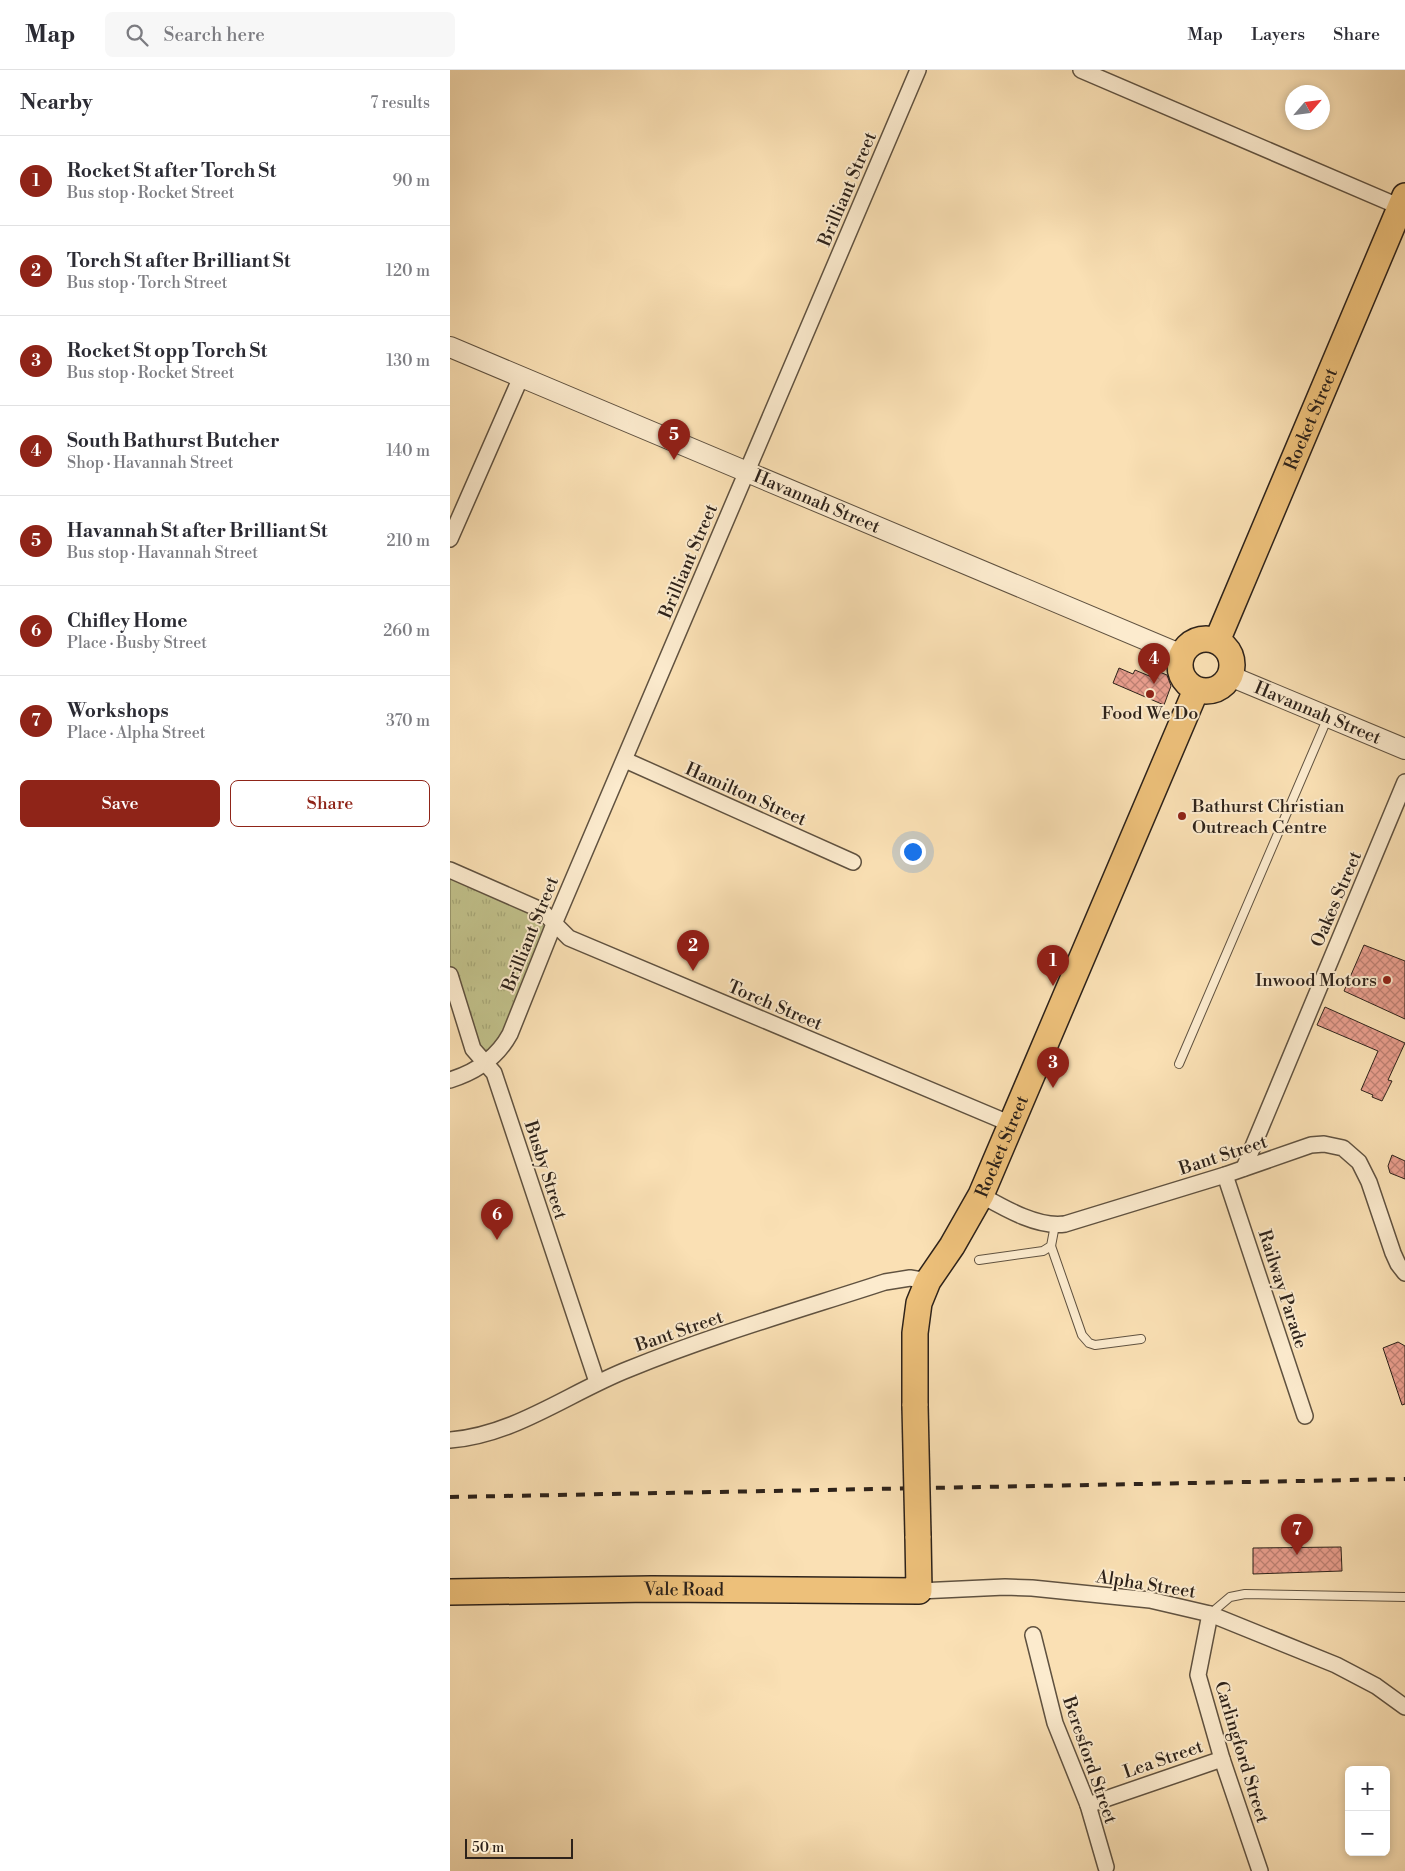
<!DOCTYPE html>
<html lang="en">
<head>
<meta charset="utf-8">
<style>
  :root { --surface:#fff; --page:#f7f7f7; --text:#2b2b33; --muted:#7c7c81; --line:#e1e1e2; --accent:#8f2418 }
  body { margin:0; font-family:"Libre Bodoni",serif; background:var(--page); color:var(--text) }
  .controls { position:absolute; right:15px; bottom:15px; display:grid; overflow:hidden; border-radius:8px; box-shadow:0 2px 8px #0003 }
  .controls button { width:45px; height:45px; display:grid; place-items:center; padding:0; border:0; border-bottom:1px solid var(--line); background:var(--surface); color:var(--text); font:25px sans-serif }
  .compass { position:absolute; left:835px; top:15px; width:45px; height:45px; border-radius:50%; background:var(--surface); box-shadow:0 2px 8px #0003; rotate:62deg }
  .scale { position:absolute; left:15px; bottom:12px; width:108px; box-sizing:border-box; padding-left:5px; border:2px solid #2d221a; border-top:0; font-size:14px; line-height:18px; white-space:nowrap; color:#2d221a; -webkit-text-stroke:4px #fcebce; paint-order:stroke }
  .you { position:absolute; left:462px; top:781px; width:18px; height:18px; margin:-12px; border:4px solid #fff; border-radius:50%; background:#1a73e8; box-shadow:0 0 0 8px #1a73e833 }
  .badge { display:grid; place-items:center; width:32px; height:32px; border-radius:50%; background:var(--accent); color:#fff; font-size:16px; font-weight:700 }
  .pin { position:absolute; translate:-50% -41px; filter:drop-shadow(0 1px 2px #0008) }
  .pin::after { content:''; position:absolute; top:26px; width:18px; height:15px; background:inherit; clip-path:polygon(0 0,100% 0,50% 100%) }
  .list { margin:0; padding:0; list-style:none }
  h2 { display:flex; justify-content:space-between; align-items:center; height:65px; margin:0; padding:0 20px; font-size:21px }
  h2 small { font-size:16px; font-weight:400; color:var(--muted) }
  .list li { display:grid; grid-template-columns:32px 1fr auto; gap:15px; align-items:center; box-sizing:border-box; height:90px; padding:0 20px; border-top:1px solid var(--line) }
  .list b { display:block; font-size:19px; white-space:nowrap }
  .list p { margin:0; font-size:16px; white-space:nowrap; color:var(--muted) }
  .list em { font-size:16px; font-style:normal; color:var(--muted) }
  .actions { display:flex; gap:10px; padding:15px 20px }
  .actions a { flex:1; padding:11px 0; border:1px solid var(--accent); border-radius:8px; text-align:center; font-size:18px; color:var(--accent) }
  .actions .main { background:var(--accent); color:#fff }
  .icon { flex:none; width:28px; height:28px; fill:none; stroke:currentColor; stroke-width:2; stroke-linecap:round; stroke-linejoin:round }
  .map { position:relative; flex:none; width:955px; height:1801px; overflow:hidden }
  header { display:flex; align-items:center; gap:30px; box-sizing:border-box; height:70px; padding:0 25px; background:var(--surface); border-bottom:1px solid var(--line) }
  header strong { font-size:24px }
  nav { display:flex; gap:28px; margin-inline-start:auto; font-size:18px }
  .search { width:350px; height:45px; background:var(--page); display:flex; align-items:center; gap:12px; box-sizing:border-box; padding:0 18px; border-radius:8px; color:var(--muted); font-size:19px }
  main { display:flex }
  aside { flex:1; background:var(--surface) }
  .map>svg:first-child { display:block }
  .park { fill:url(#park-tufts); stroke:#777252 }
  .building { fill:url(#building-cross-hatch); stroke:#2d221a }
  .lines { fill:none; stroke-linecap:round; stroke-linejoin:round }
  .service-casing { stroke:#605240; stroke-width:10 }
  .minor-casing { stroke:#605240; stroke-width:18 }
  .tertiary-casing { stroke:#605240; stroke-width:22 }
  .primary-casing { stroke:#2d221a; stroke-width:28 }
  .service { stroke:#fcebce; stroke-width:8 }
  .minor { stroke:#fcebce; stroke-width:15 }
  .tertiary { stroke:#fcebce; stroke-width:20 }
  .primary { stroke:#edc07a; stroke-width:25 }
  .rail { stroke:#2d221a; stroke-width:4; stroke-dasharray:9 9; stroke-linecap:butt }
  .primary-bridge-casing { stroke:#2d221a; stroke-width:28; stroke-linecap:butt }
  .primary-bridge { stroke:#edc07a; stroke-width:25 }
  .poi-dot { fill:#8f2418; stroke:#fcebce; stroke-width:2 }
  .labels { text-anchor:middle; stroke-width:4; stroke-linejoin:round; paint-order:stroke }
  .street-label { font-size:18px; fill:#2d221a; stroke:#fcebce }
  .poi-label { font-size:18px; fill:#2d221a; stroke:#fcebce }
</style>
</head>
<body>
<header>
<strong>Map</strong>
<div class="search"><svg class="icon" aria-label="search" viewBox="0 0 24 24"><circle cx="10" cy="10" r="6"/><path d="M15 15l6 6"/></svg>Search here</div>
<nav><a>Map</a><a>Layers</a><a>Share</a></nav>
</header>
<main>
<aside>
<h2>Nearby<small>7 results</small></h2>
<ul class="list">
<li><span class="badge">1</span><div><b>Rocket St after Torch St</b><p>Bus stop · Rocket Street</p></div><em>90 m</em></li>
<li><span class="badge">2</span><div><b>Torch St after Brilliant St</b><p>Bus stop · Torch Street</p></div><em>120 m</em></li>
<li><span class="badge">3</span><div><b>Rocket St opp Torch St</b><p>Bus stop · Rocket Street</p></div><em>130 m</em></li>
<li><span class="badge">4</span><div><b>South Bathurst Butcher</b><p>Shop · Havannah Street</p></div><em>140 m</em></li>
<li><span class="badge">5</span><div><b>Havannah St after Brilliant St</b><p>Bus stop · Havannah Street</p></div><em>210 m</em></li>
<li><span class="badge">6</span><div><b>Chifley Home</b><p>Place · Busby Street</p></div><em>260 m</em></li>
<li><span class="badge">7</span><div><b>Workshops</b><p>Place · Alpha Street</p></div><em>370 m</em></li>
</ul>
<div class="actions"><a class="main">Save</a><a>Share</a></div>
</aside>
<div class="map">
<svg width="955" height="1801" viewBox="0 0 955 1801">
  <defs>
    <pattern id="park-tufts" width="24" height="20" patternUnits="userSpaceOnUse" patternTransform="scale(1.25)"><rect width="24" height="20" fill="#c1c18b"/><path d="M3 7l-1-3M5 7V3M7 7l1-3M15 17l-1-3M17 17v-4M19 17l1-3" fill="none" stroke="#a6a677"/></pattern>
    <pattern id="building-cross-hatch" width="8" height="8" patternUnits="userSpaceOnUse" patternTransform="scale(1.25)"><rect width="8" height="8" fill="#e99e8e"/><path d="M0 0l8 8M0 8l8-8" fill="none" stroke="#bd8073"/></pattern>
  </defs>
  <rect width="100%" height="100%" fill="#fae0b4"/>
  <filter id="stains"><feTurbulence type="fractalNoise" baseFrequency=".004" numOctaves="4"/><feColorMatrix values="0 0 0 0 .2 0 0 0 0 .09 0 0 0 0 .02 0 0 0 .5 -.17"/></filter>
  <radialGradient id="worn" r=".72"><stop offset=".6" stop-color="#630" stop-opacity="0"/><stop offset="1" stop-color="#630" stop-opacity=".3"/></radialGradient>
  <path class="park" d="M0 800 104 854 60 964 37 993 23 979 0 896Z"/>
  <g class="building">
    <path d="M669 598 683 604 685 600 704 608 707 601 717 605 721 616 714 635 663 613Z"/>
    <path d="M914 875 955 891V949L894 921Z"/>
    <path d="M875 937 955 973 938 1010 942 1011 932 1031 922 1027 923 1025 911 1020 928 981 867 955Z"/>
    <path d="M942 1085 955 1091V1109L940 1103 938 1096Z"/>
    <path d="M948 1272 955 1276V1334L952 1335 933 1278Z"/>
    <path d="M891 1477 892 1501 803 1504V1478Z"/>
  </g>
  <g class="lines">
    <g class="service-casing">
      <g id="service">
        <path d="M729 994 878 647"/>
        <path d="M601 1176 632 1265 639 1273 645 1275 691 1269"/>
        <path d="M529 1190 593 1181 601 1176 605 1155"/>
        <path d="M760 1544 780 1527 795 1524 955 1527"/>
      </g>
    </g>
    <g class="minor-casing">
      <g id="minor">
        <path d="M631 0 955 139"/>
        <path d="M0 469 71 307"/>
        <path d="M175 690 403 792"/>
        <path d="M0 800 91 840 119 868 561 1054"/>
        <path d="M0 905 23 979 44 1003 147 1312"/>
        <path d="M0 1010C26 1002 47 988 60 964L104 854 468 0"/>
        <path d="M794 1098 955 712"/>
        <path d="M775 1105 855 1346"/>
        <path d="M531 1125C554 1138 588 1158 615 1154L775 1105 861 1075 874 1074 893 1078 909 1092 919 1112 943 1183 948 1194 955 1203"/>
        <path d="M0 1370C65 1365 120 1322 179 1299 262 1265 349 1240 435 1212L460 1208 478 1211"/>
        <path d="M469 1521 555 1517 582 1518 700 1530 760 1544 886 1595 926 1616 955 1637"/>
        <path d="M760 1544 748 1605 772 1689 810 1801"/>
        <path d="M583 1565 605 1653 638 1735 656 1797"/>
        <path d="M638 1735 772 1689"/>
      </g>
    </g>
    <g class="tertiary-casing">
      <g id="tertiary">
        <path id="s1" d="M0 277 732 585"/>
        <path id="s2" d="M780 606 955 679"/>
      </g>
    </g>
    <g class="primary-casing">
      <g id="primary">
        <circle cx="756" cy="595" r="26"/>
        <path id="s3" d="M767 571 955 126"/>
        <path id="s4" d="M465 1336V1263L469 1233 478 1211 502 1176 531 1125 746 620"/>
        <path id="s5" d="M0 1522 201 1519 469 1521 468 1466"/>
      </g>
    </g>
    <use href="#service" class="service"/>
    <use href="#minor" class="minor"/>
    <use href="#tertiary" class="tertiary"/>
    <use href="#primary" class="primary"/>
    <path class="rail" d="M0 1427 955 1409"/>
    <g class="primary-bridge-casing">
      <path id="primary-bridge" d="M465 1336 468 1466"/>
    </g>
    <use href="#primary-bridge" class="primary-bridge"/>
  </g>
  <g class="poi-dot">
    <circle cx="700" cy="624" r="5"/>
    <circle cx="732" cy="746" r="5"/>
    <circle cx="937" cy="910" r="5"/>
  </g>
  <g class="labels">
    <g class="street-label">
      <text transform="translate(397 119) rotate(-67)" y="6">Brilliant Street</text>
      <text dy="6" stroke="none"><textPath href="#s3" startOffset="241">Rocket Street</textPath></text>
      <text dy="6" stroke="none"><textPath href="#s1" startOffset="398">Havannah Street</textPath></text>
      <text transform="translate(238 491) rotate(-67)" y="6">Brilliant Street</text>
      <text dy="6" stroke="none"><textPath href="#s2" startOffset="95">Havannah Street</textPath></text>
      <text transform="translate(296 724) rotate(24)" y="6">Hamilton Street</text>
      <text transform="translate(886 829) rotate(-67)" y="6">Oakes Street</text>
      <text transform="translate(80 864) rotate(-68)" y="6">Brilliant Street</text>
      <text transform="translate(325 935) rotate(23)" y="6">Torch Street</text>
      <text dy="6" stroke="none"><textPath href="#s4" startOffset="281">Rocket Street</textPath></text>
      <text transform="translate(773 1085) rotate(-18)" y="6">Bant Street</text>
      <text transform="translate(96 1100) rotate(72)" y="6">Busby Street</text>
      <text transform="translate(833 1219) rotate(72)" y="6">Railway Parade</text>
      <text transform="translate(229 1261) rotate(-19)" y="6">Bant Street</text>
      <text transform="translate(696 1514) rotate(9)" y="6">Alpha Street</text>
      <text dy="6" stroke="none"><textPath href="#s5" startOffset="234">Vale Road</textPath></text>
      <text transform="translate(792 1682) rotate(73)" y="6">Carlingford Street</text>
      <text transform="translate(713 1689) rotate(-19)" y="6">Lea Street</text>
      <text transform="translate(640 1690) rotate(71)" y="6">Beresford Street</text>
    </g>
    <g class="poi-label">
      <text x="700" y="649">Food We Do</text>
      <text x="742" y="742" text-anchor="start">Bathurst Christian<tspan x="742" dy="21">Outreach Centre</tspan></text>
      <text x="927" y="916" text-anchor="end">Inwood Motors</text>
    </g>
  </g>
  <rect width="100%" height="100%" filter="url(#stains)"/>
  <rect width="100%" height="100%" fill="url(#worn)"/>
</svg>
<div class="controls">
<button>+</button>
<button>−</button>
</div>
<svg class="compass" viewBox="-18 -18 36 36"><path d="M0-13l5 13h-10z" fill="#e53935"/><path d="M0 13l5-13h-10z" fill="#7c7c81"/></svg>
<div class="scale">50 m</div>
<div class="you"></div>
<div class="pin badge" style="left:603px;top:916px">1</div>
<div class="pin badge" style="left:243px;top:901px">2</div>
<div class="pin badge" style="left:603px;top:1018px">3</div>
<div class="pin badge" style="left:704px;top:614px">4</div>
<div class="pin badge" style="left:224px;top:390px">5</div>
<div class="pin badge" style="left:47px;top:1170px">6</div>
<div class="pin badge" style="left:847px;top:1485px">7</div>
</div>
</main>
</body>
</html>
